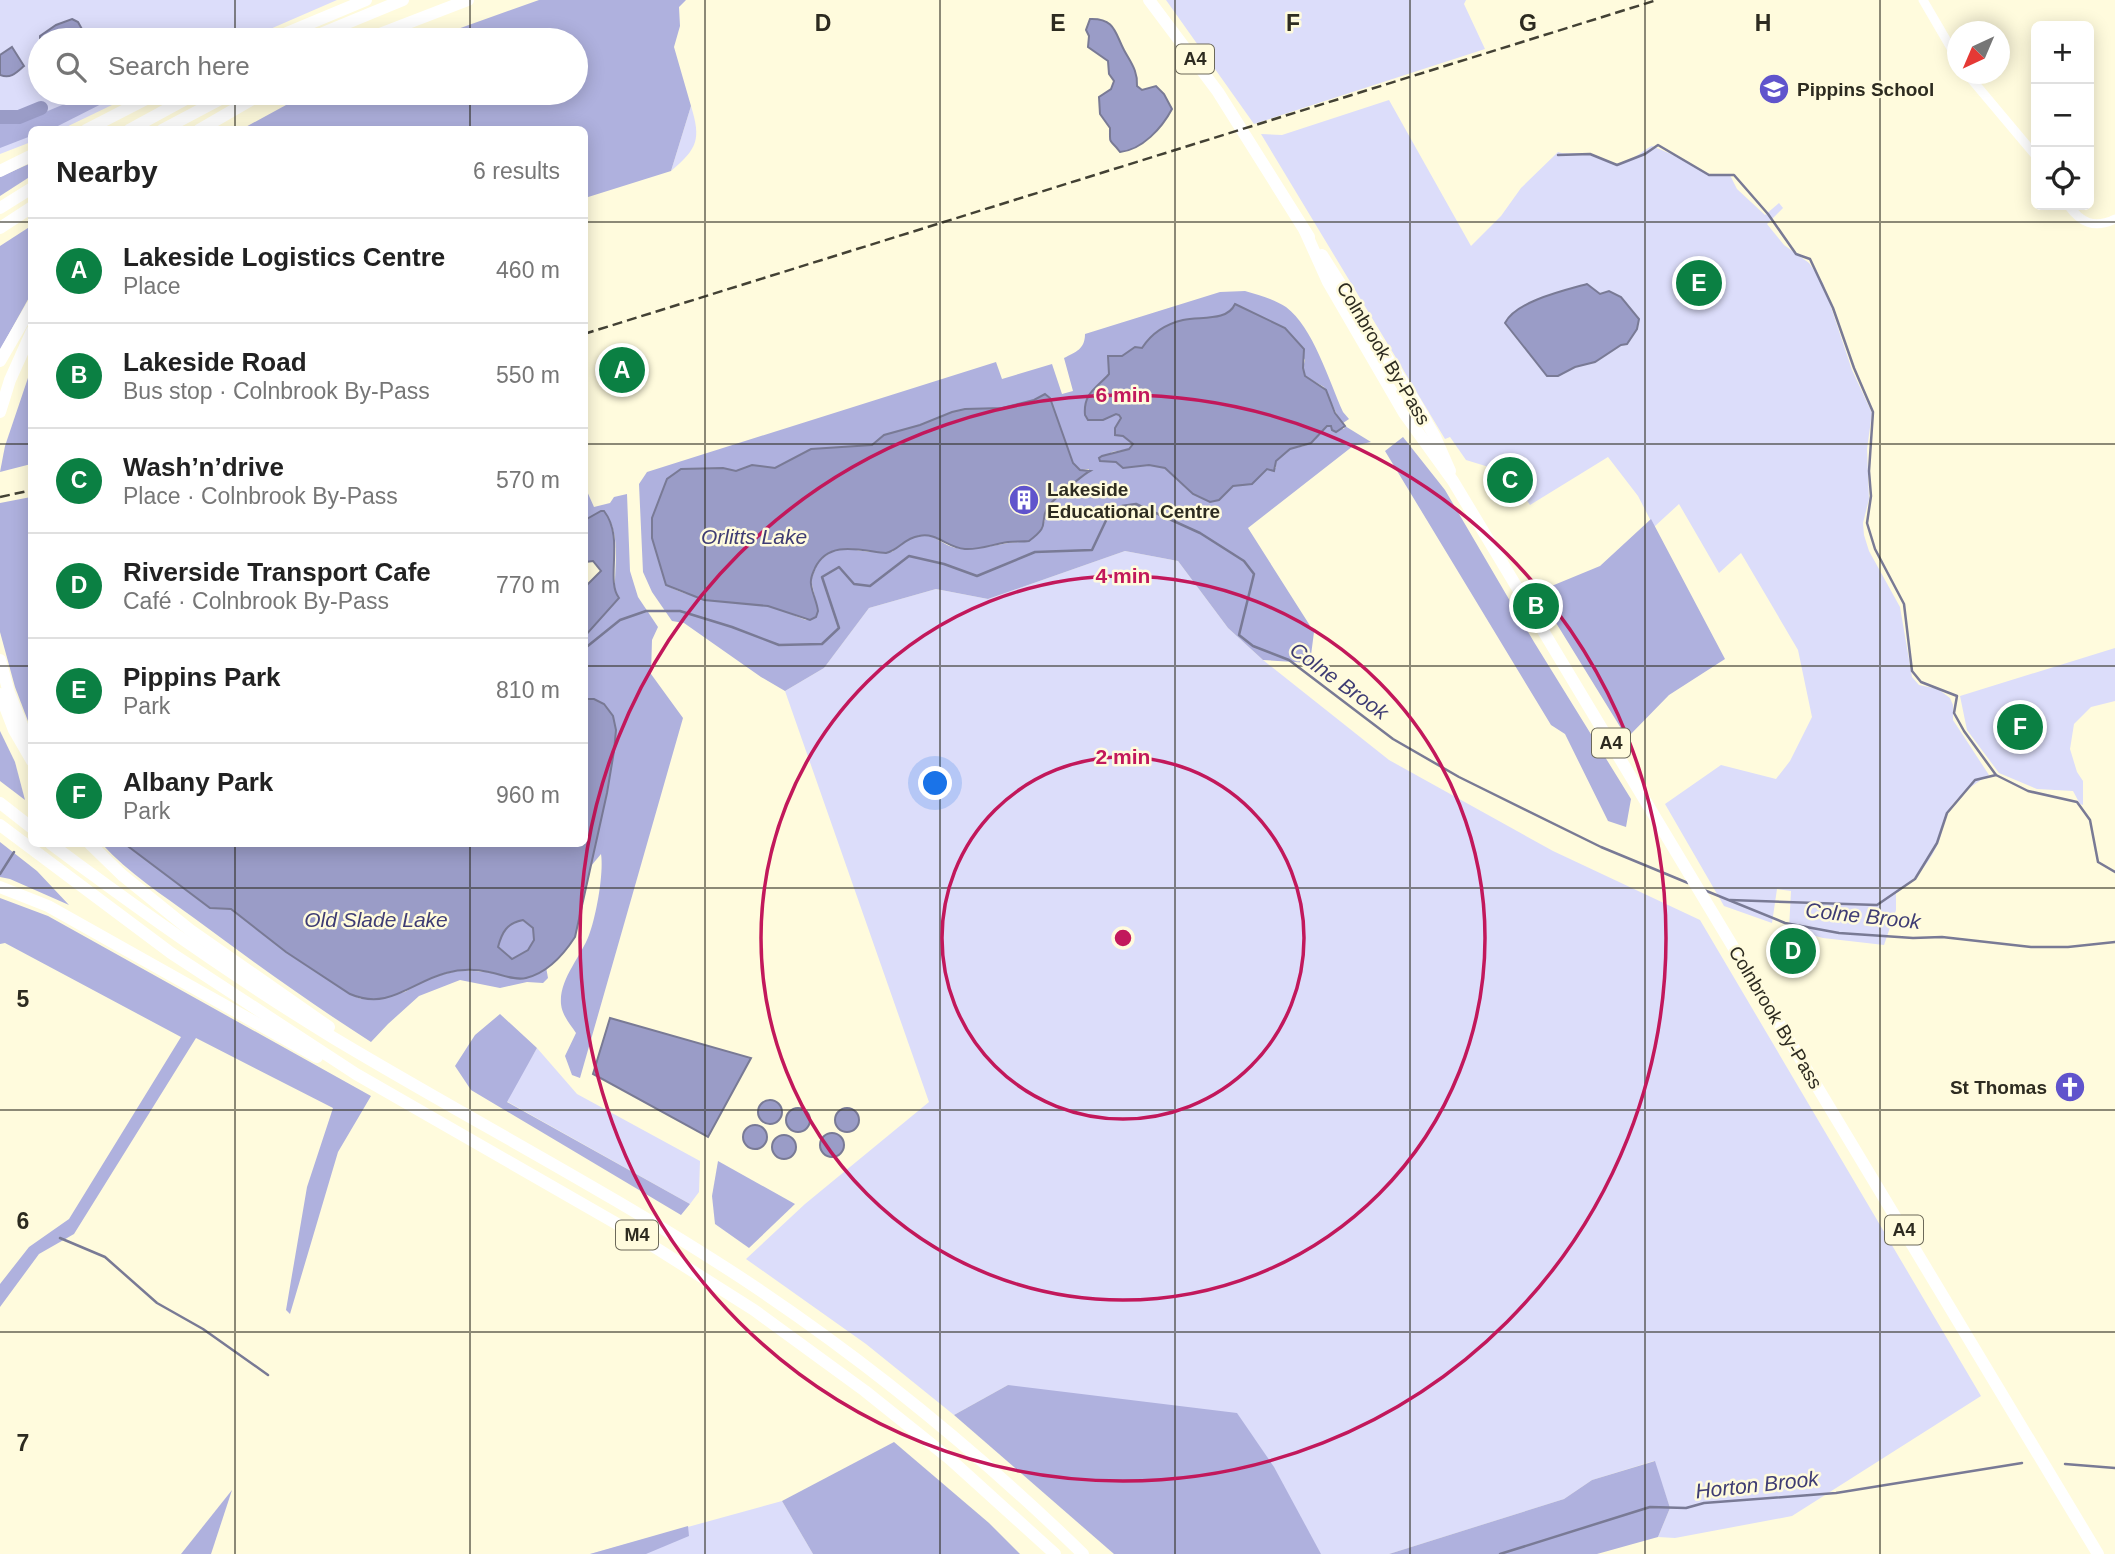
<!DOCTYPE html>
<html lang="en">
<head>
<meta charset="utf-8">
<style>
  :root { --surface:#fff; --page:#f2f2f2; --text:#222; --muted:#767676; --line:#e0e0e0; --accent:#0b8043 }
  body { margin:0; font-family:Helvetica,sans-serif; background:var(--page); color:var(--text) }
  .controls { position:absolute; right:21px; top:21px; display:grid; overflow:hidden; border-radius:10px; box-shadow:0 4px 18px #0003 }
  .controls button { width:63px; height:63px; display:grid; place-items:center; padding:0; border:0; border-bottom:2px solid var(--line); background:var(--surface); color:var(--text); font:35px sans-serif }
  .compass { position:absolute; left:1947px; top:21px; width:63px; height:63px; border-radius:50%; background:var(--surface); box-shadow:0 4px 18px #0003; rotate:224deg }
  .you { position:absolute; left:936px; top:784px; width:24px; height:24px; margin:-18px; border:5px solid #fff; border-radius:50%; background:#1a73e8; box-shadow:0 0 0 10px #1a73e833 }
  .badge { display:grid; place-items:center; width:46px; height:46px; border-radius:50%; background:var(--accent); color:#fff; font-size:23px; font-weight:700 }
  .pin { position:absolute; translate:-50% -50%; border:4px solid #fff; box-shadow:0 2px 7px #0006 }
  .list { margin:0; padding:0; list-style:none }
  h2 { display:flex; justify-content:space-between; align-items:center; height:91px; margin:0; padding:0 28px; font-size:30px }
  h2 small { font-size:23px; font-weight:400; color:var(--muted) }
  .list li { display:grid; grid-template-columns:46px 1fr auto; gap:21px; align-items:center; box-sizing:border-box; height:105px; padding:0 28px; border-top:2px solid var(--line) }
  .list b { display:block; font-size:26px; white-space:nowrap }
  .list p { margin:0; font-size:23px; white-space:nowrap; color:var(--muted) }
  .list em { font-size:23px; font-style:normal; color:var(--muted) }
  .icon { flex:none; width:38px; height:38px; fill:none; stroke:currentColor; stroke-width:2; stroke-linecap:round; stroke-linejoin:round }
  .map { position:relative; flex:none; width:2115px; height:1554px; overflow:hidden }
  .search { position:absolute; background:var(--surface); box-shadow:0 4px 18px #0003; left:28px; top:28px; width:560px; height:77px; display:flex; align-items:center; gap:18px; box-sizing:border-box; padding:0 24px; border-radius:38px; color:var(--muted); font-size:26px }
  .panel { position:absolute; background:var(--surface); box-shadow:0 4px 18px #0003; left:28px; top:126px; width:560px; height:721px; border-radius:10px }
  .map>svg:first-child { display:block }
  .green { fill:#dcddfa }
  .forest { fill:#afb1de; fill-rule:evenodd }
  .water { fill:#9a9cc7; stroke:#797a95; stroke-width:2; fill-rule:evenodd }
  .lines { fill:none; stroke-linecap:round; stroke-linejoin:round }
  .stream { stroke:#797a95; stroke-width:2.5 }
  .river { stroke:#9a9cc7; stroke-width:14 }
  .tertiary { stroke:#fff; stroke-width:9 }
  .trunk { stroke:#fff; stroke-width:12 }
  .motorway { stroke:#fff; stroke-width:12 }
  .rail { stroke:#434134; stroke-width:2.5; stroke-dasharray:10 5; stroke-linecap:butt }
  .grid { fill:none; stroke:#2d2b20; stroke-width:2; stroke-opacity:0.55 }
  .ring { fill:none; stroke:#c2185b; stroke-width:3.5 }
  .labels { text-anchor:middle; stroke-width:5; stroke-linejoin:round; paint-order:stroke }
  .shield { fill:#fffbdd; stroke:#6c6959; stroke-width:2 }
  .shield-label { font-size:18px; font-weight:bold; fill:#2d2b20 }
  .poi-label { font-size:19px; font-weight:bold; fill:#2d2b20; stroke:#fffbdd; text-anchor:start }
  .street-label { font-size:19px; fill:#2d2b20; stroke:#fffbdd }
  .water-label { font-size:21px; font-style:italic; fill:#3e3c74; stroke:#fffbdd }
  .grid-label { font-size:23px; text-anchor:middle; font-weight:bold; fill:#2d2b20; stroke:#fffbdd; stroke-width:5; stroke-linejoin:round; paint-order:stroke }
  .centre { fill:#c2185b; stroke:#fffbdd; stroke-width:3.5 }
  .ring-label { font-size:21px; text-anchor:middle; font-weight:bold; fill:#c2185b; stroke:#fffbdd; stroke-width:5; stroke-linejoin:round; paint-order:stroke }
</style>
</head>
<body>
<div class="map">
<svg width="2115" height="1554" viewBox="0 0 2115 1554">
  <rect width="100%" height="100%" fill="#fffbdd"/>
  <g class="green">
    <path d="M0 0H337L245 40H40V93H137L62 129 32 130 31 142 0 154Z"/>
    <path d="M1166 0H1466L1464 4 1485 49 1254 124Z"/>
    <path d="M1389 100 1471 246 1501 216 1521 188 1558 152C1567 155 1575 152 1585 154 1595 155 1603 161 1612 163 1629 166 1639 152 1652 146L1678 157 1708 175H1730L1737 189 1765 215 1779 203 1783 208 1767 224 1784 245 1809 263 1823 283 1852 370 1872 413 1867 449 1869 499 1863 523 1864 535 1869 551 1900 607 1912 677 1919 685 1938 689 1950 698 1953 705V720L1989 775C1973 785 1958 795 1948 811 1944 819 1943 829 1940 838 1932 861 1916 879 1896 893V910L1884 945 1823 938 1789 929 1791 891 1777 889 1772 923 1724 906 1665 804 1721 765 1776 779 1790 761 1812 717 1798 650 1741 553 1719 573 1679 504 1654 527 1638 496 1608 457 1530 505 1502 463 1492 468 1466 460 1450 437 1445 439 1261 134 1282 135Z"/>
    <path d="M691 106C701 139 698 148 671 171Z"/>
    <path d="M1125 551 1178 561 1228 628 1263 660 1389 760 1553 851 1700 920 1981 1396 1792 1516 1675 1538 1658 1537 1670 1508 1654 1461 1592 1480 1564 1499 1389 1554H1321L1008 1385 954 1415 866 1344 746 1259 805 1204 929 1102 785 691 824 668 869 608 936 589 988 599Z"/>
    <path d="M2115 648V701L2091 707 2074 724 2070 749 2077 772 2083 781V805L2080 804 2073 791 2037 789 1999 773 1967 730 1960 696Z"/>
    <path d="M537 1048 577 1094 700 1161 699 1192 690 1204 506 1101Z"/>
    <path d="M782 1501 813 1554H590Z"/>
  </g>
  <g class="forest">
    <path d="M539 0H686L679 7 680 26 674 47 691 106 671 171 585 198 584 130 242 129 308 93H576V40H427Z"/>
    <path d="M91 93H123L54 128 32 130 31 136 0 148V121L26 120Z"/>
    <path d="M31 163V176L0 196V177Z"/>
    <path d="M31 226V294L0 350V246Z"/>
    <path d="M1245 291C1259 295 1274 299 1286 307 1313 327 1329 381 1343 412L1349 419 1343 423 1339 419 1324 387 1305 376 1303 368 1305 360C1285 329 1288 328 1253 314 1246 311 1242 306 1234 305L1233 310C1223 317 1212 317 1200 318 1176 320 1155 329 1142 349L1135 347 1122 356H1108L1109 374 1091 421 1103 420 1116 413 1121 418 1115 428 1133 443 1129 449 1112 452 1102 462H1116L1122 467C1132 466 1145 463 1155 465 1173 468 1188 494 1211 502L1219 500 1233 486C1250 483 1255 483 1266 469L1276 468V461L1290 449 1304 446 1315 440 1319 433 1328 426 1344 429 1345 426 1371 442 1353 446 1248 528 1314 632 1310 663 1263 660 1228 628 1178 561 1125 551 988 599 936 589 869 608 824 668 785 691 761 677 684 623 672 621 652 592 643 572 639 484 647 472 996 362 1002 379 1052 364 1062 394 1073 391 1064 358C1076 352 1085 349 1085 334L1220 292ZM1045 394 1050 398 1073 463 1081 470 1089 469V472C1083 474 1049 504 1047 509 1043 516 1047 513 1045 520 1043 528 1032 536 1027 542 1006 541 988 549 967 549 933 550 932 514 892 552H870L842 548 831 552 818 562 811 580 818 611 806 620C793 616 783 609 769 606 733 601 699 603 666 585L652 538 665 484 681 469 723 468 736 471 748 466 775 468 811 449 872 445 884 435 920 425 952 412 965 409 1002 408 1034 400Z"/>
    <path d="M31 369V464L0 472 5 446Z"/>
    <path d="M1403 437 1445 490 1534 642 1631 799 1626 827 1608 821 1565 734 1551 725 1385 451Z"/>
    <path d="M586 489 594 507 610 503 614 497 627 494 630 571 638 597 658 627 652 640 651 674 683 718 580 1078 572 1075 565 1056 576 1033C570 1024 562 1015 561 1004 559 979 581 957 589 935 596 917 604 873 601 854L591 866C598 834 604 801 610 769 613 755 618 739 615 725 611 708 601 700 585 699V636L619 598 615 592C614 566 622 533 604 511L585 520Z"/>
    <path d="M31 497V729L15 687 0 632V503Z"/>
    <path d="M1651 519 1725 659 1669 695 1627 738 1537 592 1600 566Z"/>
    <path d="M0 731 15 762 25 800 0 781Z"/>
    <path d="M0 842 37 871 69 905 10 879 0 877Z"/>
    <path d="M102 844H125L216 909H231L286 952 350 994 361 999 405 992 426 979 460 970 487 972 525 978 546 967 548 978 543 983 527 982 500 988 460 980 419 996 388 1024 371 1042C310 1003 252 961 194 918 163 895 128 873 102 844Z"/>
    <path d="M0 898 48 916 371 1096 338 1152 290 1314 286 1310 307 1187 333 1108 196 1038 74 1234 39 1254 0 1307V1284L29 1247 69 1219 181 1037 5 943 0 944Z"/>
    <path d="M523 920 533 928 535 940 528 950 512 959 498 947C502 932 507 923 523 920Z"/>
    <path d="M500 1014 537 1048 507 1102 690 1204 681 1215 471 1090 455 1066 475 1035Z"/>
    <path d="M718 1161 795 1204 749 1248 715 1224 712 1196Z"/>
    <path d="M1008 1385 1237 1413 1274 1467 1321 1554H1114L954 1415Z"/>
    <path d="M894 1442 989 1523 1020 1554H813L782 1501Z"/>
    <path d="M1655 1461 1670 1508 1658 1537 1597 1554H1389L1564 1499 1592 1480Z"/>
    <path d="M232 1490 211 1554H181Z"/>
    <path d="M688 1526 689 1536 646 1554H590Z"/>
  </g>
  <g class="water">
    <path d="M72 19 78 22 88 40H40V47V36L56 25Z"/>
    <path d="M1090 19C1115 18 1115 33 1124 50 1131 63 1138 71 1137 86L1142 90 1156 86 1164 94 1172 109C1162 128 1142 150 1120 152 1109 137 1110 147 1110 128L1100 114 1099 97 1111 89 1114 81 1109 74 1108 61 1088 47 1089 36 1086 30Z"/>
    <path d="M12 47 24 66C16 73 11 79 0 75V55Z"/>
    <path d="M1587 284 1600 294 1609 291 1621 297 1639 319 1637 329 1627 344 1621 345 1595 362 1575 367 1558 376H1547L1505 323C1516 301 1566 290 1587 284Z"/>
    <path d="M1235 304 1285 328 1304 349 1303 368 1305 376 1326 390 1335 413 1345 426 1336 432 1332 430 1331 426H1327L1311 443 1290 449 1276 461 1274 471 1267 469 1252 484 1233 486 1219 500 1210 502 1193 494 1165 468 1149 465 1123 468 1116 462 1100 461 1099 458 1102 456 1129 449 1133 444 1123 436 1115 435V428L1121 418 1119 415 1116 414 1103 420H1088L1085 415C1083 393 1097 388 1109 374L1108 356H1122L1135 347 1142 348C1151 334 1166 324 1183 320 1200 316 1227 322 1235 304Z"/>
    <path d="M1045 394 1050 398 1073 463 1080 470 1090 471C1084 474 1050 502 1047 508 1039 524 1051 525 1029 541 1022 542 1015 541 1008 542 993 544 980 550 965 549 947 548 937 532 919 536 904 538 899 550 886 553 862 551 829 539 815 568 813 573 810 578 811 584 812 593 817 602 818 611L816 617 810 620 768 606 704 600 666 585 652 538V518L667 479 681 469 723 468 736 471 752 465 775 468 811 449 872 445 884 435 920 425 952 412 965 409 1002 408 1034 400ZM1025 487 1034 492 1037 502 1031 511 1021 513 1013 508 1011 499 1015 490Z"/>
    <path d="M601 511H604C625 538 605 580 619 598L585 636V587L601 571 593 561 585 562V520Z"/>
    <path d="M585 699H594L604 704 613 716 616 730 614 751 607 793 575 937C564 954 547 973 526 978 515 981 500 974 489 972 475 969 460 969 446 973 411 982 389 1011 350 994L286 952 231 909 210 908 125 844H584ZM523 920 533 928 534 940 528 950 512 959 498 947C502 932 507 923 523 920Z"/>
    <path d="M610 1018 751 1058 708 1137 593 1074Z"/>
    <circle cx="770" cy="1112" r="12"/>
    <circle cx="847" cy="1120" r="12"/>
    <circle cx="798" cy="1120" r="12"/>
    <circle cx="755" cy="1137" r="12"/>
    <circle cx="832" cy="1145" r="12"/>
    <circle cx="784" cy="1147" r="12"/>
  </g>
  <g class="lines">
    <g class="stream">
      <path d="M1558 155 1590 154 1617 165 1645 154 1658 145 1709 175H1734L1768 214 1796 254 1810 259 1833 308 1854 368 1873 412 1869 471 1871 496 1867 523 1875 549 1904 604 1912 671 1921 682 1957 696 1954 713 1964 731 1996 775 2028 791 2077 802 2090 820 2098 862 2115 872"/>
      <path d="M584 649 620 620 646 611H680L732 627 779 645 822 644 839 628 822 577 839 567 854 584 870 586 909 556 944 564 977 576 1035 552 1092 550 1110 512 1122 506 1136 504 1200 533 1244 561 1254 574 1239 635 1253 646 1289 660 1393 739 1459 777 1601 847 1688 883"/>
      <path d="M0 874 14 852"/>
      <path d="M1704 890 1785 923 1839 933 1913 938 1942 937 2031 947H2068L2115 942"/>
      <path d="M1730 900 1877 905 1915 879 1937 843 1947 813 1975 780 1996 775"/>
      <path d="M60 1238 105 1257 157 1303 203 1329 268 1375"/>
      <path d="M2065 1464 2115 1468"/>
      <path d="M1500 1554 1650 1507 1686 1508 1704 1503 1836 1493 2022 1463"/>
    </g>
    <path class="river" d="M0 117H19L41 108"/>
    <g class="tertiary">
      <path d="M1923 0 1958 60"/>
      <path d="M1967 74 2036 156"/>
      <path d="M2068 205C2081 223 2094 229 2115 219"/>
    </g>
    <g class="trunk">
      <path d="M1149 0 1218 92 1309 237"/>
      <path d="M1305 231 1328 282 1404 413 1453 481 2098 1554"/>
      <path d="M1322 255 1414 400 1435 437 1450 471"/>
    </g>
    <g class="motorway">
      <path d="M270 40 366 0"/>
      <path d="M306 40 403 0"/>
      <path d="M364 40 468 0"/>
      <path d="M86 130 158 93"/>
      <path d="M129 130 197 93"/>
      <path d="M162 130 232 93"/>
      <path d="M199 130 263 93"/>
      <path d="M0 171 32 155"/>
      <path d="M0 208 32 188"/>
      <path d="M0 228 32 207"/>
      <path d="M0 361 32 306"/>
      <path d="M0 412 10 380 32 331"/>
      <path d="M0 660 9 693 32 750"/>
      <path d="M0 694 14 730 32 761"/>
      <path d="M0 803 32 828"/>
      <path d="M0 825 171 953 356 1074 626 1229 754 1310 865 1391 950 1459 1055 1554"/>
      <path d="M51 844C142 912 235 978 332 1037 467 1118 608 1191 740 1277 863 1358 977 1451 1083 1554"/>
      <path d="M90 844 122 875 190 930 329 1027"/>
      <path d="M0 887 48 906 317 1057"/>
    </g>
    <g class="rail">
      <path d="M584 334 1657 0"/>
      <path d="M0 497 32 490"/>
    </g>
  </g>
  <path class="grid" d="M235 0V40M470 0V40M705 0V1554M940 0V1554M1175 0V1554M1410 0V1554M1645 0V1554M1880 0V1554M235 93V130M470 93V130M0 222H32M584 222H2115M0 444H32M584 444H2115M0 666H32M584 666H2115M235 844V1554M470 844V1554M0 888H2115M0 1110H2115M0 1332H2115"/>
  <g class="ring">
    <circle cx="1123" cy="938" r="181"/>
    <circle cx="1123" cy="938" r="362"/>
    <circle cx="1123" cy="938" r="543"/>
  </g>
  <defs>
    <g id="school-disc" transform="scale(1.575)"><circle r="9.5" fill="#6054cc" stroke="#fffbdd"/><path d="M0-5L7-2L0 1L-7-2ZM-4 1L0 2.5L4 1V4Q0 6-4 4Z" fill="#fff"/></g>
    <g id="building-disc" transform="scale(1.575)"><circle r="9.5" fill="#6054cc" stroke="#fffbdd"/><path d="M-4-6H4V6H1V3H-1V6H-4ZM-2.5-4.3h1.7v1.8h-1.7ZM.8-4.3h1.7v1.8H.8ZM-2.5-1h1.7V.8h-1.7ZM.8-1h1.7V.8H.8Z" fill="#fff"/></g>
    <g id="church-disc" transform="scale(1.575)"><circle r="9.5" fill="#6054cc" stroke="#fffbdd"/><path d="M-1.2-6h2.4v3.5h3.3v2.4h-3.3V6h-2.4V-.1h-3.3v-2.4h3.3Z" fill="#fff"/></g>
  </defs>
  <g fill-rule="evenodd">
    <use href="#school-disc" x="1774" y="89"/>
    <use href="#building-disc" x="1024" y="500"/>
    <use href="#church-disc" x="2070" y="1087"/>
  </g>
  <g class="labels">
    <g class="shield">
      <rect x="1176" y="44.5" width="38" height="29" rx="5"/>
      <rect x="1592" y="728.5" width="38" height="29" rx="5"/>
      <rect x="1885" y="1215.5" width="38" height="29" rx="5"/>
      <rect x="616" y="1220.5" width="42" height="29" rx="5"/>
    </g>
    <g class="shield-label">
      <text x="1195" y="65">A4</text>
      <text x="1611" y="749">A4</text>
      <text x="1904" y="1236">A4</text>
      <text x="637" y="1241">M4</text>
    </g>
    <g class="poi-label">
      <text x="1797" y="96">Pippins School</text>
      <text x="1047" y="496">Lakeside<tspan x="1047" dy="22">Educational Centre</tspan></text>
      <text x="2047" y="1094" text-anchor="end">St Thomas</text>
    </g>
    <g class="street-label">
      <text transform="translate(1384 353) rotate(59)" y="7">Colnbrook By-Pass</text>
      <text transform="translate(1776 1017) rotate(59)" y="7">Colnbrook By-Pass</text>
    </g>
    <g class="water-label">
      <text x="754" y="544">Orlitts Lake</text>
      <text transform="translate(1339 681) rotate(36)" y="7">Colne Brook</text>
      <text transform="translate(1863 916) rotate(6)" y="7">Colne Brook</text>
      <text x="376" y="927">Old Slade Lake</text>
      <text transform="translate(1757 1485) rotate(-6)" y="7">Horton Brook</text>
    </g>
  </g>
  <g class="grid-label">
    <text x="823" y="31">D</text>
    <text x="1058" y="31">E</text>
    <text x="1293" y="31">F</text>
    <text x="1528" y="31">G</text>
    <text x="1763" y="31">H</text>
    <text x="23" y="1007">5</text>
    <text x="23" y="1229">6</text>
    <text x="23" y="1451">7</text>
  </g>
  <circle cx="1123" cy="938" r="10" class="centre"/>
  <g class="ring-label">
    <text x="1123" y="402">6 min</text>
    <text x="1123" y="583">4 min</text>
    <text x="1123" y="764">2 min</text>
  </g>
</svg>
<div class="controls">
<button>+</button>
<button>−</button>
<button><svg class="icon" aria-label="locate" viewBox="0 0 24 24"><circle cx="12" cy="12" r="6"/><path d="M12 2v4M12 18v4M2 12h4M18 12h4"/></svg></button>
</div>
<svg class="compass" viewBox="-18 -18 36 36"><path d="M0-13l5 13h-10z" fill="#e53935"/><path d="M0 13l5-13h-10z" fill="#767676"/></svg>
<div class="you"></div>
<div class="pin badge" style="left:622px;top:370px">A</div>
<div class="pin badge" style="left:1536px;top:606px">B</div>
<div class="pin badge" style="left:1510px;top:480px">C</div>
<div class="pin badge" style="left:1793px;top:951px">D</div>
<div class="pin badge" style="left:1699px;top:283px">E</div>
<div class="pin badge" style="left:2020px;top:727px">F</div>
<div class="search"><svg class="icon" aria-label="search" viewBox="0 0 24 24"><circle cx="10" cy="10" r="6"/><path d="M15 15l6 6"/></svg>Search here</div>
<section class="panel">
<h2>Nearby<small>6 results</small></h2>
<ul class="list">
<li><span class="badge">A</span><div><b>Lakeside Logistics Centre</b><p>Place</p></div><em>460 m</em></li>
<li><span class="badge">B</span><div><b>Lakeside Road</b><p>Bus stop · Colnbrook By-Pass</p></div><em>550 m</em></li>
<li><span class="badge">C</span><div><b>Wash’n’drive</b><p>Place · Colnbrook By-Pass</p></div><em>570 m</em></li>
<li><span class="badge">D</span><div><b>Riverside Transport Cafe</b><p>Café · Colnbrook By-Pass</p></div><em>770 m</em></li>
<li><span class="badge">E</span><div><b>Pippins Park</b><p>Park</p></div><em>810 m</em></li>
<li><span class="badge">F</span><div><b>Albany Park</b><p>Park</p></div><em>960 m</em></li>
</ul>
</section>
</div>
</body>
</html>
